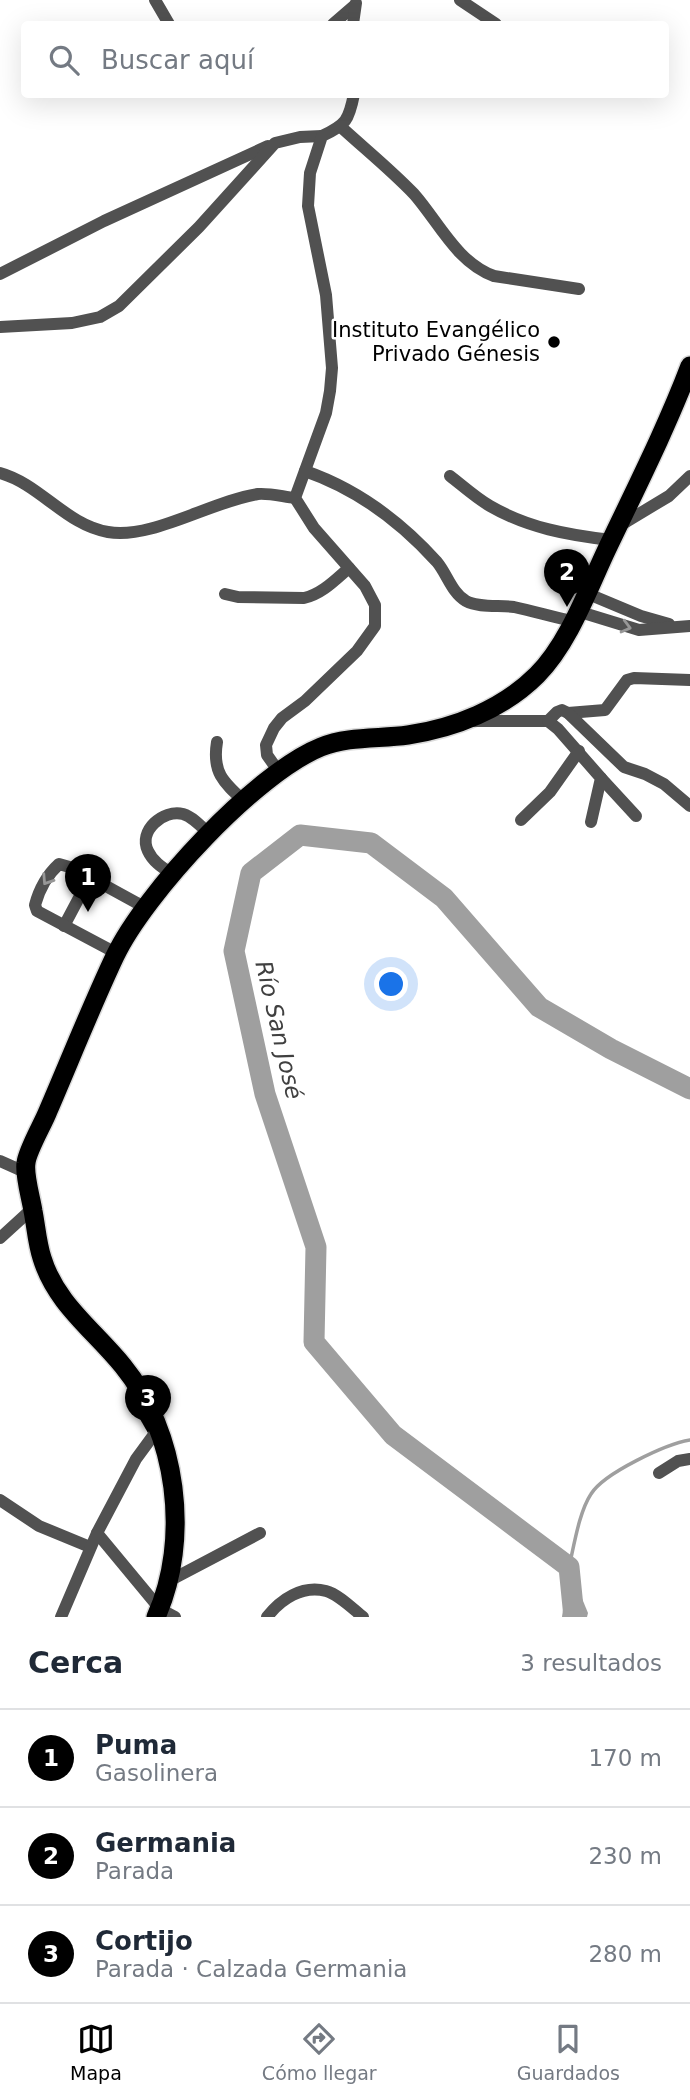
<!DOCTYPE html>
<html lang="es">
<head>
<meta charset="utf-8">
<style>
  :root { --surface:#fff; --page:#f6f6f7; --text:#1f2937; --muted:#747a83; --line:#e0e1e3; --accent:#000 }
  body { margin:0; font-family:"DejaVu Sans",sans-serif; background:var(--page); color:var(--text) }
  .you { position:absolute; left:392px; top:985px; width:24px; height:24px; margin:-18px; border:5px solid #fff; border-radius:50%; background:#1a73e8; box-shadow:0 0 0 10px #1a73e833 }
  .badge { display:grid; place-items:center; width:46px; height:46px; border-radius:50%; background:var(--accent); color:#fff; font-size:23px; font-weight:700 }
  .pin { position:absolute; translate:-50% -58px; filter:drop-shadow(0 2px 4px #0008) }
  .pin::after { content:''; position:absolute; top:37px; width:24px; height:21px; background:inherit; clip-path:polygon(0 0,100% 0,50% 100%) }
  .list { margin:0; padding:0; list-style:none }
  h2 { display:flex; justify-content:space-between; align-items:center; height:91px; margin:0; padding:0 28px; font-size:30px }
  h2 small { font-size:23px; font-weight:400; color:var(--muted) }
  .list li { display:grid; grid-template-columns:46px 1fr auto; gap:21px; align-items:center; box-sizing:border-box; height:98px; padding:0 28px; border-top:2px solid var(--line) }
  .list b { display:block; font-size:26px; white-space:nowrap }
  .list p { margin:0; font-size:23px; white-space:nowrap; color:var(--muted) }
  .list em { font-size:23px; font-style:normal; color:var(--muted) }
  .icon { flex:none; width:38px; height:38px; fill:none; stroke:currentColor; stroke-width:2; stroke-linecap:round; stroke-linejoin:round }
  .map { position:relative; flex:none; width:690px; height:1617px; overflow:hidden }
  .search { position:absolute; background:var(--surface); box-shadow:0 7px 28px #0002; left:21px; right:21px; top:21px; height:77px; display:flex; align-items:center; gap:18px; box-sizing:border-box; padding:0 24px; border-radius:7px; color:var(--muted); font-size:26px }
  .sheet { height:385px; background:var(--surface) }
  nav { display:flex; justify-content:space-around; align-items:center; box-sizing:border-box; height:98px; border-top:2px solid var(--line); background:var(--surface); font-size:19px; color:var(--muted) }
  nav a { display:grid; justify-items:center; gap:4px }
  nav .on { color:var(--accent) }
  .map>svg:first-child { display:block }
  .water { fill:#9f9f9f }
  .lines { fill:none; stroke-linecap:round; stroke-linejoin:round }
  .stream { stroke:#9f9f9f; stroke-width:3.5 }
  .river { stroke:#9f9f9f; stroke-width:21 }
  .highway-casing { stroke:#dbdbdb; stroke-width:22 }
  .minor { stroke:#515151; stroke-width:12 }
  .highway { stroke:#000; stroke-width:19 }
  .oneway { stroke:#979797 }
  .poi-dot { fill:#000; stroke:#fff; stroke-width:2.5 }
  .labels { text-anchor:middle; stroke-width:5; stroke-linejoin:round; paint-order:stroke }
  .poi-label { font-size:21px; fill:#000; stroke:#fff; text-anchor:end }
  .water-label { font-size:23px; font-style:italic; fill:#404040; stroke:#fff }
</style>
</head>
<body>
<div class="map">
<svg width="690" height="1617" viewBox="0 0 690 1617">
  <rect width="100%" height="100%" fill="#fff"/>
  <path class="water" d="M569 1567 588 1613 587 1617H562Z"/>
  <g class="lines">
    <path class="stream" d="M569 1567C574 1546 579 1512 591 1494 604 1473 666 1444 690 1440"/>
    <path class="river" d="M574 1617 569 1567 393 1435 314 1342 316 1247 265 1094 234 951 251 873 300 835 371 843 444 898 539 1007 611 1049 690 1089"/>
    <g class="highway-casing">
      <path id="highway" d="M156 1617C191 1539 177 1432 123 1366 94 1330 56 1304 42 1258 37 1243 36 1226 33 1211 31 1198 24 1175 26 1163 27 1151 43 1124 48 1111 70 1060 91 1007 115 956 145 893 256 773 321 747 348 736 379 739 408 735 455 728 503 709 537 675 569 643 588 589 607 549 636 488 666 429 690 366"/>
    </g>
    <g class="minor">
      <path d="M155 0 169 24"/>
      <path d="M460 0 496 24"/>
      <path d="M333 24 355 5"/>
      <path d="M353 24 356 3"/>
      <path d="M341 127C365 149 391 170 414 194 438 221 457 263 494 276L579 289"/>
      <path d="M0 274 104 221 268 146"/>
      <path d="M0 327 72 323 100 317 119 306 199 227 275 143 300 137 322 136"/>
      <path d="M305 471C357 489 400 521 437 562 447 574 452 593 466 601 479 608 499 605 514 607 533 611 553 617 572 621"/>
      <path d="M0 473C40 484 66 525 108 532 151 540 212 501 258 494 270 493 284 497 295 498"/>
      <path d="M450 476C463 486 476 498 490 506 528 528 568 535 611 540"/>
      <path d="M619 526 669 496 690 476"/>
      <path d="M586 593 641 616 669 624"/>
      <path d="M225 594 238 597 304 598C322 594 335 580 349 568"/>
      <path d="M577 611 639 630 690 626"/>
      <path d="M568 713 605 710 627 680 634 678 690 680"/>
      <path d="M472 721H548L558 729 601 778 591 822"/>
      <path d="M548 721 557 712 562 710 568 713 624 767 645 774 664 784 690 806"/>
      <path d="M217 742C212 772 223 782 244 801"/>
      <path d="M279 772 267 755 266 745 274 728 282 718 305 701 357 651 375 626V605L365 586 314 528 295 498 326 413 330 391 332 368 326 295 308 206 310 173 322 136C346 125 349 120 354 94"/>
      <path d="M601 778 636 816"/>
      <path d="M521 820 550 792 579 751"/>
      <path d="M172 874C163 868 153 862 148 851 138 831 163 809 183 814 193 817 202 827 209 834"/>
      <path d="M64 926 90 877"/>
      <path d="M116 953 37 911 35 905C39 890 47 875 59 864L73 868 146 908"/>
      <path d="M0 1161 27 1173"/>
      <path d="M0 1238 33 1208"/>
      <path d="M659 1473 678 1461 690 1459"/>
      <path d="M0 1500 39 1526 90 1547"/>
      <path d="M97 1533 160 1609 175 1617"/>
      <path d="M167 1582 260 1533"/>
      <path d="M61 1617 97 1533 136 1459 158 1429"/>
      <path d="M267 1617C281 1599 302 1585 326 1591 338 1594 353 1609 363 1617"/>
    </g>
    <use href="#highway" class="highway"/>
  </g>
  <defs><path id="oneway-chevron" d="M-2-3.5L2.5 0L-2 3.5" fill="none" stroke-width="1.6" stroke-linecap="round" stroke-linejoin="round" transform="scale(1.75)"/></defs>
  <g class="oneway">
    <use href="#oneway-chevron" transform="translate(626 627) rotate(15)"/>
    <use href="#oneway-chevron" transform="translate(47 880) rotate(123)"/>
  </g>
  <circle class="poi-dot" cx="554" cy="342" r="7"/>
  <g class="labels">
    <g class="poi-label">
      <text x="540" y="337">Instituto Evangélico<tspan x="540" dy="24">Privado Génesis</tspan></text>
    </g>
    <g class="water-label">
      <text transform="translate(279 1030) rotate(77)" y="8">Río San José</text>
    </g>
  </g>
</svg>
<div class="you"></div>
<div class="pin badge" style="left:88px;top:912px">1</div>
<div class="pin badge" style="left:567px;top:607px">2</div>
<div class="pin badge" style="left:148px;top:1433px">3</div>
<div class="search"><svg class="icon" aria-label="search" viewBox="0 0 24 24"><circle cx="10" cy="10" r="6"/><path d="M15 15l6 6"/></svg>Buscar aquí</div>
</div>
<section class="sheet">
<h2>Cerca<small>3 resultados</small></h2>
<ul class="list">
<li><span class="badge">1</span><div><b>Puma</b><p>Gasolinera</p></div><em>170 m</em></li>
<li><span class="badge">2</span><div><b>Germania</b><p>Parada</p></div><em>230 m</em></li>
<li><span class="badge">3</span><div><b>Cortijo</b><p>Parada · Calzada Germania</p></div><em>280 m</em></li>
</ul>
</section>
<nav>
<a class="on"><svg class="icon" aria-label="map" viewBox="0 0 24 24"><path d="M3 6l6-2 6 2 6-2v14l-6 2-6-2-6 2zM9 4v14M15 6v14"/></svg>Mapa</a>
<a><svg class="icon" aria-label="directions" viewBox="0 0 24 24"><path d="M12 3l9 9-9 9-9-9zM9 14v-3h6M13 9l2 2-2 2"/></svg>Cómo llegar</a>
<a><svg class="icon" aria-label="saved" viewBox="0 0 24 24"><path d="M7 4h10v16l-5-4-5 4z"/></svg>Guardados</a>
</nav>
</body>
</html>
